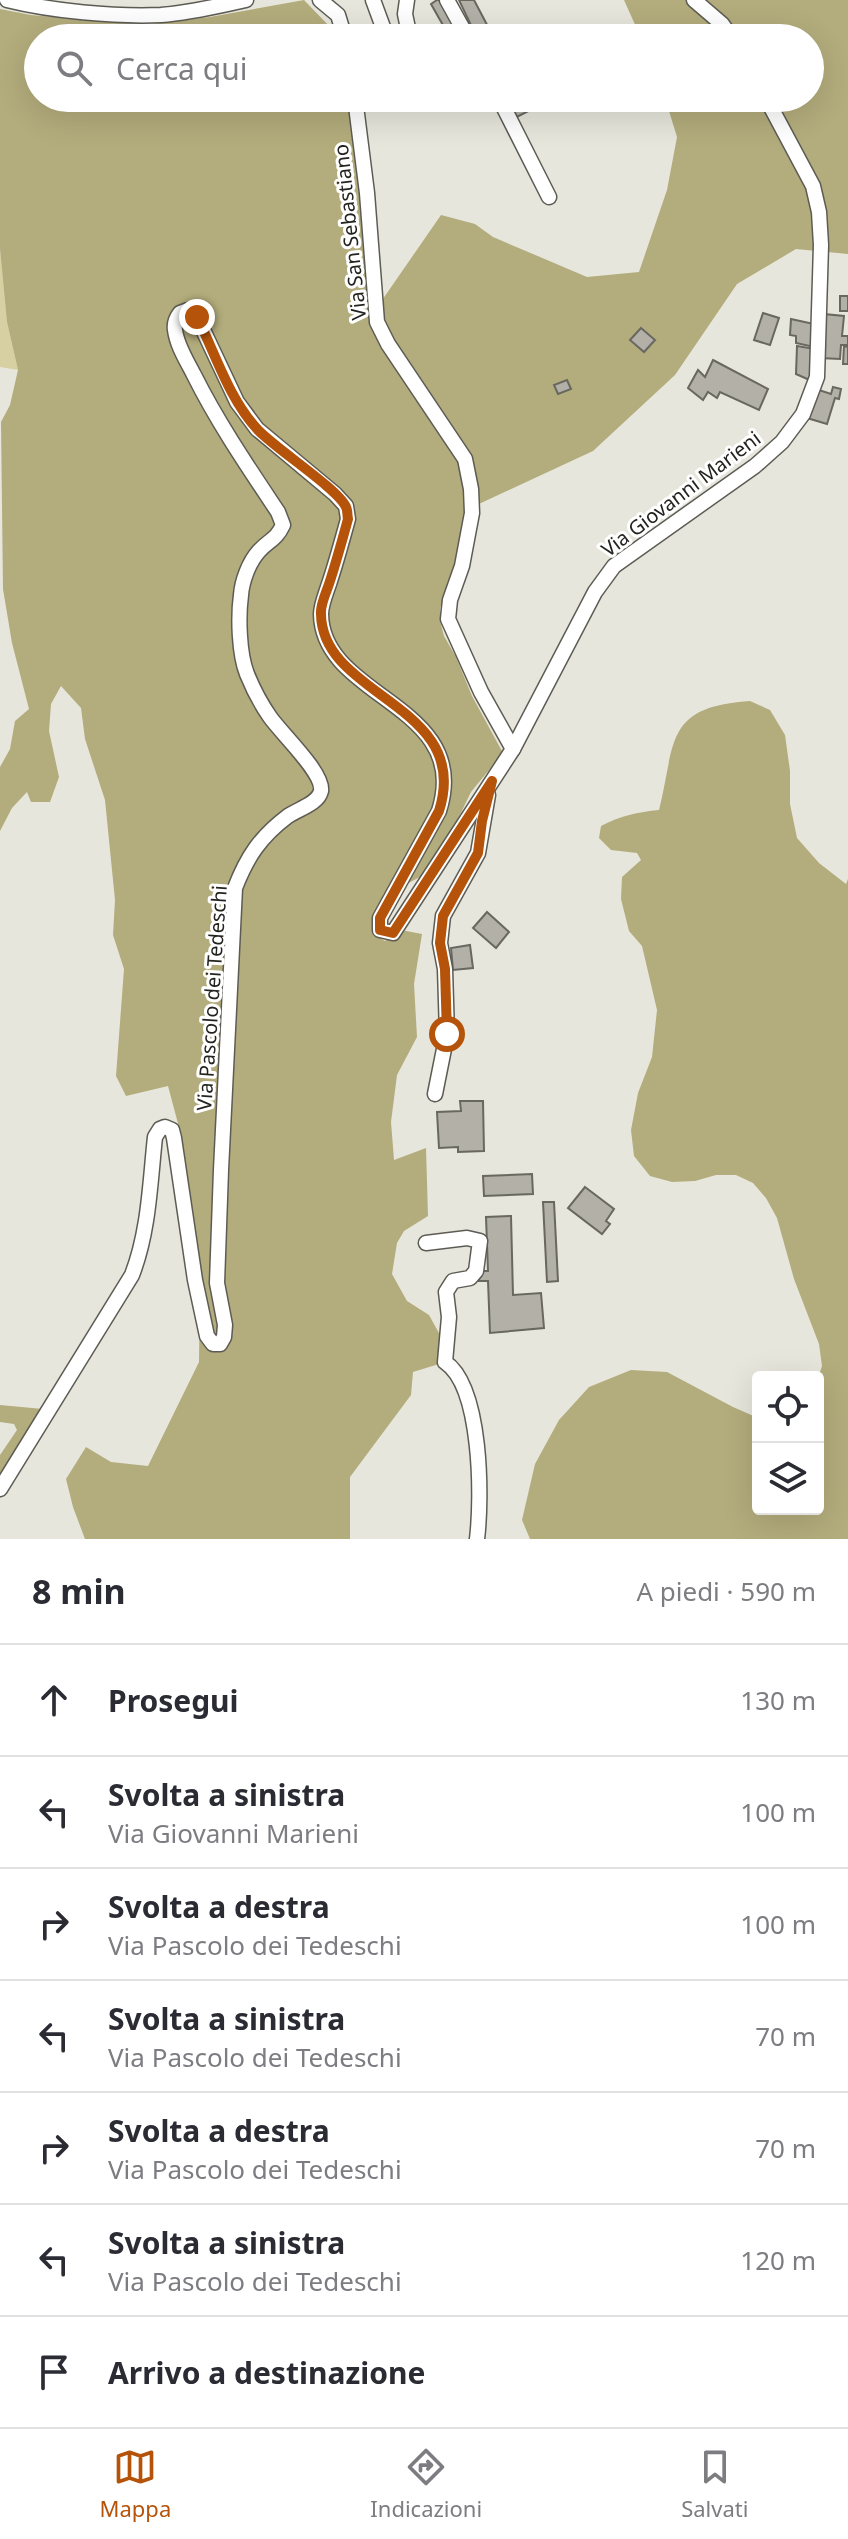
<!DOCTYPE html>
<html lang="it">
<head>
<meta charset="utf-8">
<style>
  :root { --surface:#fff; --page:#f7f7f7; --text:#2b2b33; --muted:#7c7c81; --line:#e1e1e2; --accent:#b45309 }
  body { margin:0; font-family:"Noto Sans",sans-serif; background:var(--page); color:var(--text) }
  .controls { position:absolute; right:24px; bottom:24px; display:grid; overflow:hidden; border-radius:8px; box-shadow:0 8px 32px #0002 }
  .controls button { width:72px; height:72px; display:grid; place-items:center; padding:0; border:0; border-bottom:2px solid var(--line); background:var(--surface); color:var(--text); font:40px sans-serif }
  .stop { position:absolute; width:24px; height:24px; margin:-18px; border:6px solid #b45309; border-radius:50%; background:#fff }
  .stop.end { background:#b45309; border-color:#fff; box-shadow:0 2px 8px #0008 }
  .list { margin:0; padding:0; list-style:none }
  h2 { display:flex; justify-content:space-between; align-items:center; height:104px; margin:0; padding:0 32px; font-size:34px }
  h2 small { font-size:26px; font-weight:400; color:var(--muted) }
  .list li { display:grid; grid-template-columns:52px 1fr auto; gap:24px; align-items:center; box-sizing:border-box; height:112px; padding:0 32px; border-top:2px solid var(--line) }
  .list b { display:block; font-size:30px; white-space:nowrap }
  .list p { margin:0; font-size:26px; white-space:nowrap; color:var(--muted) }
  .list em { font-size:26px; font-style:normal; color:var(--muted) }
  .icon { flex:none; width:44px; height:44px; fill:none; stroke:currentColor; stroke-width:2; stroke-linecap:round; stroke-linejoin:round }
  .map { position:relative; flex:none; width:848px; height:1539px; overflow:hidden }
  .search { position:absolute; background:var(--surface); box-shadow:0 8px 32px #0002; left:24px; right:24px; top:24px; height:88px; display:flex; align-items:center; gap:20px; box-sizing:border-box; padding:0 28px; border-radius:44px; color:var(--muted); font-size:30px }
  .sheet { height:888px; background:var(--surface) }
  nav { display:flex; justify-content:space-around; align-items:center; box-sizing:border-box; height:112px; border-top:2px solid var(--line); background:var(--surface); font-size:22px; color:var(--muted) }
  nav a { display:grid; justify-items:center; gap:4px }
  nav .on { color:var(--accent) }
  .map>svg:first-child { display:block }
  .green { fill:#d6d0a3 }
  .forest { fill:#b3ac7c }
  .building { fill:#b2b0a7; stroke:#696860; stroke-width:2 }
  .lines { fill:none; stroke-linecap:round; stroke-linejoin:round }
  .minor-casing { stroke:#5d5c54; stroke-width:17 }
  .minor { stroke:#fff; stroke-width:14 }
  .route { stroke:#b45309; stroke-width:10 }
  .labels { text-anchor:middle; stroke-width:6; stroke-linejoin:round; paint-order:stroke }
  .street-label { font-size:20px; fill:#23231f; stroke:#fff }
</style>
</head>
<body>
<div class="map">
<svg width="848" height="1539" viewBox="0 0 848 1539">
  <rect width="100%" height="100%" fill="#e7e6dc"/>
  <path class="green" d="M0 249 7 322 18 370 0 367Z"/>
  <g class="forest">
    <path d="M304 0 332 29 335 38H38V98H348L358 150 369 319 441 215 475 224 493 237 587 277 639 272 667 190 677 137 665 98H810V38H641L624 0H848V254L796 249 737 284 675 375 593 451 466 510 454 568 440 608V621L444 636 456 657 472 696 503 753 471 792 457 821 420 877 391 892 373 923 374 935 385 941 401 930 422 934 414 984 417 1037 397 1075 391 1122 394 1160 426 1148 428 1216 404 1231 397 1243 392 1274 407 1301 429 1315 440 1335 439 1364 413 1372 411 1395 350 1477V1539H85L73 1507 66 1479 86 1447 111 1462 148 1466 199 1362 200 1286 180 1131 168 1086 126 1096 116 1076 124 969 113 935 115 900 105 800 85 739 81 708 61 686 51 704 49 731 59 777 50 802H31L27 792 12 808 0 831V767L10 749 15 721 29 709 12 643 3 589 1 422 10 405 18 370 7 322 0 249V9L31 15 142 25 210 17Z"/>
    <path d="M750 701 770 710 785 735 790 771V804L797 838 819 863 846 884 848 879V1539H530L522 1520 535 1464 559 1420 589 1387 631 1370 667 1372 733 1407 758 1418V1509H818V1378L822 1366 819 1344 794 1279 777 1218 766 1198 753 1183 736 1175H716L695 1181 672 1182 650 1176 634 1156 631 1130 638 1093 652 1057 657 1010 642 946 629 931 621 899 622 877 641 860 637 853 611 850 599 838 601 826C620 816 638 812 659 810 676 742 664 707 750 701Z"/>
    <path d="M0 1405 43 1409 0 1481V1455L17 1430 14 1424 0 1422Z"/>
  </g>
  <g class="building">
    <path d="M437 0H445L460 26 448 34 431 4Z"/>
    <path d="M459 0H474L494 38H477Z"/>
    <path d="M507 98H536L540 105 517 117Z"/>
    <rect x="840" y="296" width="8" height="15"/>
    <path d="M763 313 779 318 770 345 754 340Z"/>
    <path d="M824 314 844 316 842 336H848V345H841L840 359 820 358Z"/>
    <path d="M791 319 814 324V347L796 343V336L790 335Z"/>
    <path d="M641 328 655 340 644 352 630 340Z"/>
    <path d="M797 346 815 349 814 382 796 374Z"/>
    <path d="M844 346 848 347V364H843Z"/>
    <path d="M713 360 768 389 759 410 720 392 717 398 708 392 703 400 688 388 698 370 705 377Z"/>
    <path d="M567 380 571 389 558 394 554 385Z"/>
    <path d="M833 387 841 389 839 399 835 398 827 424 807 418 816 389 831 394Z"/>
    <path d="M487 912 509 932 496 948 473 928Z"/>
    <path d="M470 945 473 968 453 970 451 948Z"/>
    <path d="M460 1101H483L484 1151 458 1152V1147L439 1148 437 1112 461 1111Z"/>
    <path d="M532 1174 533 1194 484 1196 483 1176Z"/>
    <path d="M585 1187 614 1209 606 1221 610 1224 602 1234 568 1208Z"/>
    <path d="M543 1202H554L558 1281 547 1282Z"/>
    <path d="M511 1216 513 1295 541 1293 544 1328 490 1333 488 1281H479L480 1271H488L486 1217Z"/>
  </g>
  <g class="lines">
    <g class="minor-casing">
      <g id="minor">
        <path d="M7 0C51 11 115 17 161 15 190 13 218 6 246 0"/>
        <path d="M320 0 338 15 345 38"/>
        <path d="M373 0 387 38"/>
        <path d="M407 0 405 14 410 38"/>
        <path d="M447 0 468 38"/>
        <path d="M694 0 722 24 732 38"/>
        <path d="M355 98 367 193 377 322 388 344 465 459 471 489 472 513 462 566 450 600 448 619 481 692 513 749"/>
        <path d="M499 98 549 197"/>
        <path d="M435 1094 447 1034 445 969 440 943 443 916 478 853 488 795"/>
        <path d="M426 1243 467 1238 480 1241 476 1271 470 1278 453 1281 446 1292 449 1317 445 1362C482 1387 482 1498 477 1539"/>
        <path d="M0 1489 132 1275C149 1231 150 1183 155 1137L160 1129 165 1127 172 1130 174 1138 195 1280 207 1336 213 1344H220L224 1337 225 1325 217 1283 221 1170 235 888C247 857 260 837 288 816 298 809 318 804 321 791 324 773 281 733 270 717 261 704 253 689 247 674 239 654 238 617 241 595 242 581 249 562 259 551 269 540 276 540 283 525L278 512C248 467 218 423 194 375 187 361 177 346 175 330 174 323 176 318 180 313L188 310 197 317 237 402 257 429 335 494 346 506 348 519C342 541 336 563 329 584 326 593 321 605 321 614 322 699 473 704 439 811L380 918V930L393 933 513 749 595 592 614 566 755 466 782 442 803 414 817 377 821 245 819 212 813 186 766 98"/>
      </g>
    </g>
    <use href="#minor" class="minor"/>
  </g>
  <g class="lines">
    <path class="route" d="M197 317C216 355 229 399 258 430 276 449 338 489 346 507 348 511 347 515 348 519 342 541 336 563 329 584 326 593 320 605 321 614 322 698 473 704 439 811L380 918V930L393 933 492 781 482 821 478 853 443 916 440 943 445 969 447 1034"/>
  </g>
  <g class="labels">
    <g class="street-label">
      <text transform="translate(350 232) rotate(-96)" y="7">Via San Sebastiano</text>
      <text transform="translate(681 494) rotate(-37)" y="7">Via Giovanni Marieni</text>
      <text transform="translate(212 998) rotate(-86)" y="7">Via Pascolo dei Tedeschi</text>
    </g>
  </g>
</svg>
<div class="controls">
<button><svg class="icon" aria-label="locate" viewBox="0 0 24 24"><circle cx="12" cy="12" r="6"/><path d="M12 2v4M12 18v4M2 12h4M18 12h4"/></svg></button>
<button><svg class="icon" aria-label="layers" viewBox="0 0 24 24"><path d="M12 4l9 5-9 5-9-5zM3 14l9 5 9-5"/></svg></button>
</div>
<div class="stop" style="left:447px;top:1034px"></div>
<div class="stop end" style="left:197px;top:317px"></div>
<div class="search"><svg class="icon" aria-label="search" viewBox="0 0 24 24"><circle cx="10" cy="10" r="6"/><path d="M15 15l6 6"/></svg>Cerca qui</div>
</div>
<section class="sheet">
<h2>8 min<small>A piedi · 590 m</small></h2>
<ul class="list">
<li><svg class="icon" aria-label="ahead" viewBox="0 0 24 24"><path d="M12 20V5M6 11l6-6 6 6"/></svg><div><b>Prosegui</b></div><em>130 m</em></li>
<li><svg class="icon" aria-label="left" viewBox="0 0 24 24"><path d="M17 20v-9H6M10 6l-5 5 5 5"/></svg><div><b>Svolta a sinistra</b><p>Via Giovanni Marieni</p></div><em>100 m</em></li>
<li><svg class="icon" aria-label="right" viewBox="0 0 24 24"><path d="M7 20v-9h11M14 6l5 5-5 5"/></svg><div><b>Svolta a destra</b><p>Via Pascolo dei Tedeschi</p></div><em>100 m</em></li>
<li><svg class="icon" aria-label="left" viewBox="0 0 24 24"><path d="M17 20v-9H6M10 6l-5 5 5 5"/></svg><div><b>Svolta a sinistra</b><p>Via Pascolo dei Tedeschi</p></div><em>70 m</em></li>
<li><svg class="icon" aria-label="right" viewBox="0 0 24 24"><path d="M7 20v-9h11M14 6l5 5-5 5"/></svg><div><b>Svolta a destra</b><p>Via Pascolo dei Tedeschi</p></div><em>70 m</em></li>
<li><svg class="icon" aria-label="left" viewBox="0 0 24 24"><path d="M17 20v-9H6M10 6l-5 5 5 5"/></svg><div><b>Svolta a sinistra</b><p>Via Pascolo dei Tedeschi</p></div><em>120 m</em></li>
<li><svg class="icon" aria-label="arrive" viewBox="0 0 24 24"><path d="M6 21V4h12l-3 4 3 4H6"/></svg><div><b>Arrivo a destinazione</b></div></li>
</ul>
</section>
<nav>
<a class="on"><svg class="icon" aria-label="map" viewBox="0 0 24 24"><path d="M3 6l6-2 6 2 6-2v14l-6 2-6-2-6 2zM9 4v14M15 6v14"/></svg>Mappa</a>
<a><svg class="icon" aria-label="directions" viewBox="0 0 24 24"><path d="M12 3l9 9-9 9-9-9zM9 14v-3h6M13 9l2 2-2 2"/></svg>Indicazioni</a>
<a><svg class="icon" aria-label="saved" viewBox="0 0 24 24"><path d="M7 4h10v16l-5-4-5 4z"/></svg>Salvati</a>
</nav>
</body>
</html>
